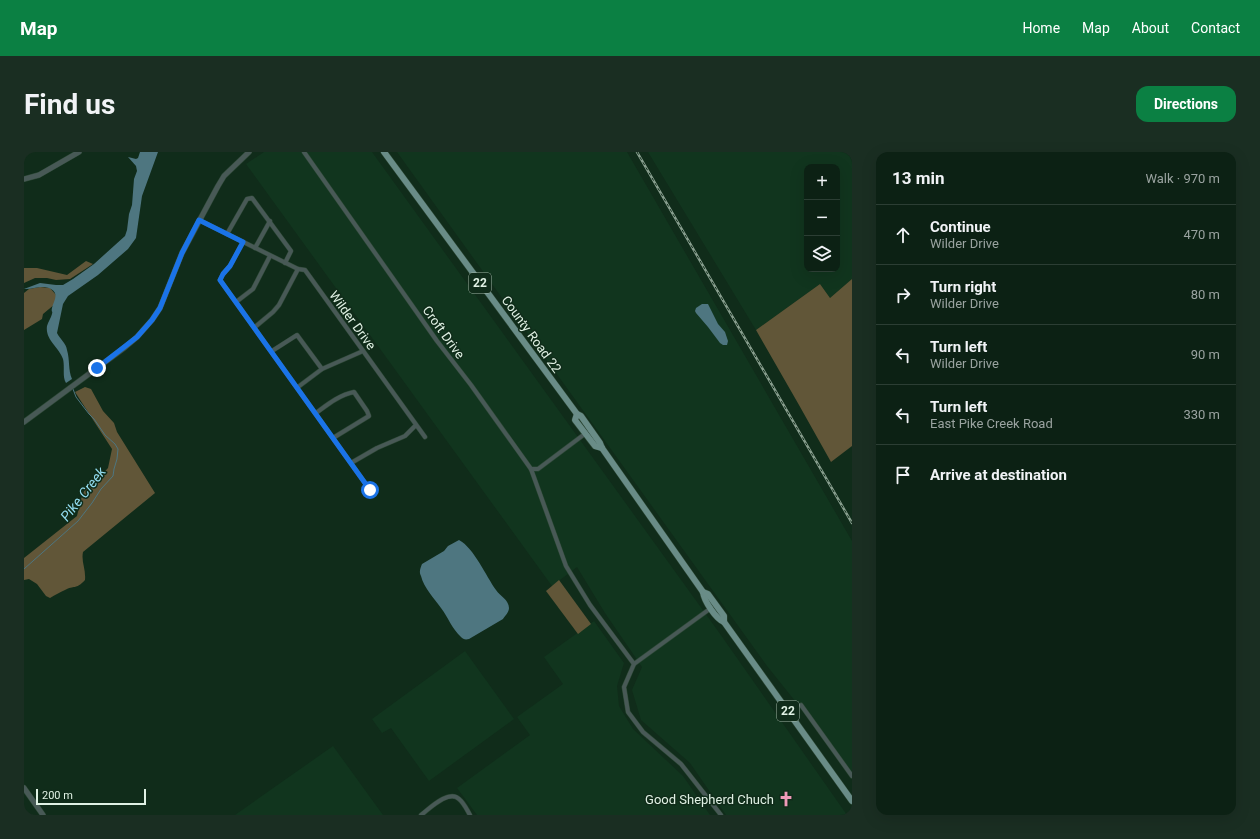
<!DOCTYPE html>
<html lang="en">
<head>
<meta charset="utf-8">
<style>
  :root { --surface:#0c2114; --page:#1a2e22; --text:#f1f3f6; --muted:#9aa3a0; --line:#2c3e34; --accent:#0b8043 }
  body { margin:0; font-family:Roboto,sans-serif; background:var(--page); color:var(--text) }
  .controls { position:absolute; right:12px; top:12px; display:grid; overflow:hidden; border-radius:8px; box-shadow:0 4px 16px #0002 }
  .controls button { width:36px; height:36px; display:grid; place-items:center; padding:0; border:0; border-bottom:1px solid var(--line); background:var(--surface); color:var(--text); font:20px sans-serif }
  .scale { position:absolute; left:12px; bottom:10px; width:110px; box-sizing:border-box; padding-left:4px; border:2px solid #e0f1e4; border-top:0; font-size:11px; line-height:14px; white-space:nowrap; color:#e0f1e4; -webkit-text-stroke:3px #102c1a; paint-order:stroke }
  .stop { position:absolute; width:12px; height:12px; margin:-9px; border:3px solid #1a73e8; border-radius:50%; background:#fff }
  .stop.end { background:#1a73e8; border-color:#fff; box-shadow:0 1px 4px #0008 }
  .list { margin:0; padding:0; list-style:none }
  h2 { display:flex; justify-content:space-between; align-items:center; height:52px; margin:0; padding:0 16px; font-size:17px }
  h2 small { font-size:13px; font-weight:400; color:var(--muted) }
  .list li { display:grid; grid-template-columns:26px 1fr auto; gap:12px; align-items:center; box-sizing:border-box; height:60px; padding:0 16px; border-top:1px solid var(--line) }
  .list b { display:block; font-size:15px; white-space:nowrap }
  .list p { margin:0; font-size:13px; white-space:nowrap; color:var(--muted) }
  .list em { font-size:13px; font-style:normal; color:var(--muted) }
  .icon { flex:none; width:22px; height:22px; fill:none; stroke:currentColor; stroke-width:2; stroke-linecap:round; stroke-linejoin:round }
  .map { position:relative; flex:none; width:828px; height:663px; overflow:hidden; border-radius:12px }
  header { display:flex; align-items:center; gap:24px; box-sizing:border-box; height:56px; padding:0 20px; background:var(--accent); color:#fff }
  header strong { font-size:19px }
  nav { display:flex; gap:22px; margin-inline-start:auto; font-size:14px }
  .intro { display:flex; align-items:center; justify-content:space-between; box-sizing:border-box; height:96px; padding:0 24px }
  h1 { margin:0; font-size:28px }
  .button { padding:10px 18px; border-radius:12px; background:var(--accent); color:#fff; font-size:14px; font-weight:700 }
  main { display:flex; gap:24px; padding:0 24px }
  aside { flex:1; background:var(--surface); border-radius:12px; box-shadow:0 4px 16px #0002 }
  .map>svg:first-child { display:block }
  .built { fill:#11351e; fill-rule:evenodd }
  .forest { fill:#615638 }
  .water { fill:#4e7680 }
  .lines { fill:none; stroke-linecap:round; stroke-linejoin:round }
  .stream { stroke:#4e7680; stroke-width:1 }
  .minor-casing { stroke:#2d4836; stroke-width:5 }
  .tertiary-casing { stroke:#2d4836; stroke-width:6 }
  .primary-casing { stroke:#2d4836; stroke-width:7 }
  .minor { stroke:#485956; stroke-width:4 }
  .tertiary { stroke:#485956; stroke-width:5 }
  .primary { stroke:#698c87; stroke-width:6 }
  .rail-casing { stroke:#899f8f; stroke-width:2.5 }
  .rail { stroke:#102c1a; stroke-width:1; stroke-dasharray:3; stroke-linecap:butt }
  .route { stroke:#1a73e8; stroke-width:5 }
  .labels { text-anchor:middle; stroke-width:3; stroke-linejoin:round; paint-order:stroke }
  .shield { fill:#102c1a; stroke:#a2b6a7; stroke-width:1 }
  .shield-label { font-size:12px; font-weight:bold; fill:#e0f1e4 }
  .street-label { font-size:13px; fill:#e0f1e4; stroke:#102c1a }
  .poi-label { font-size:13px; fill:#e0f1e4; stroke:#102c1a; text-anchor:end }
  .water-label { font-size:14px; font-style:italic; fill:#91daed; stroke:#102c1a }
</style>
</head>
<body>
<header>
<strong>Map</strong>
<nav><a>Home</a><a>Map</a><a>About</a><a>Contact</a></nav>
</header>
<div class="intro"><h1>Find us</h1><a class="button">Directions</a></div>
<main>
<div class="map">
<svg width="828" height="663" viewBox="0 0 828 663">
  <rect width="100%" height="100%" fill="#102c1a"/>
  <g class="built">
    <path d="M240 0H348L694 479 823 663H702L666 611 617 568 608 538 618 515 581 461 553 415 528 434 222 12Z"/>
    <path d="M373 0H603L828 389V620L743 514Z"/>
    <path d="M624 0H828V127L806 146 796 132 732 178ZM783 15H813V117H783Z"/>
    <path d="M570 469 600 511 593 534 595 554 609 577 659 624 686 663H453L433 636 506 583 493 565 539 532 520 505Z"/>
    <path d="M441 499 490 567 405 629 367 576 358 581 348 567Z"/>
    <path d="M309 594 359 663H211Z"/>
  </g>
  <g class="forest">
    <path d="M62 109 69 112 46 127 32 128 23 126H11L0 131V116H13L43 123Z"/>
    <path d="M828 127V294L807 310 775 253 732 178 796 132 806 146Z"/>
    <path d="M16 135 26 136 33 144 31 152 19 162 18 167 0 178V141L5 137Z"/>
    <path d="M61 235 67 237 79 259 90 271 93 280 131 341 59 400C57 410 62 417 61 428 52 438 50 433 41 438 36 440 31 443 26 446L22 444 13 432 5 427 0 428V406L53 364 57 347 61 337 74 327 84 316 88 297 51 240Z"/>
    <path d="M535 428 567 472 554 482 522 439Z"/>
  </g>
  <g class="water">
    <path d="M116 0H134L118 44 112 86 104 97 74 123 44 144 39 152 33 181C36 187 42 191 43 198 46 208 44 218 48 227L42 231C38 225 41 215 39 207 35 195 21 188 23 174 24 170 27 166 28 162 29 158 27 161 28 156 29 150 36 142 27 137 18 132 8 138 0 137L16 131 32 133H39L49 127 70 112 101 84 103 78 105 62 108 53 110 27 113 19 112 14 104 5 112 7 114 6Z"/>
    <path d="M678 152H684L694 172 701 180 704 189 703 193H699L696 191 684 175 672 161 671 159 672 156Z"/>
    <path d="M435 388C450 396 462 424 472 438 476 444 485 448 485 456 485 460 481 464 479 467L445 487C441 488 439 487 437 485 428 477 424 465 417 456 410 446 400 436 397 424 395 420 396 417 398 412L420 399 424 394Z"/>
  </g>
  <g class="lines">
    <path class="stream" d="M0 417 54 369 68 351 77 337 89 324 90 317 93 307 94 297 91 292 81 283 70 267 65 262 52 245 49 237"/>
    <g class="minor-casing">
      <g id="minor">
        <path d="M280 0 413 189 447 233 507 317H514L562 281"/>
        <path d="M175 68 274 117 281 118 401 285"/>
        <path d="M203 82 223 47 228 46 267 99 261 111"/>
        <path d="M219 90 206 114 199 122 196 128 346 338"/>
        <path d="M231 96 246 69"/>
        <path d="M212 150 229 137 246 104"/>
        <path d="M231 175 249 160 255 153 274 117"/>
        <path d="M248 199 273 183 298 217"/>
        <path d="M274 235 298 217 339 199"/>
        <path d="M292 261C303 253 315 243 330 240L343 259 345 264 309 286"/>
        <path d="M327 311 353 296 381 284 392 273"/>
        <path d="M507 317 542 414 566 453 610 512"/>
        <path d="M687 456 610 512 600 535 604 560 619 580 657 612 697 663"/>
        <path d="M777 553 828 624"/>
        <path d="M397 663C405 657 425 637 435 647 440 651 443 658 446 663"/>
      </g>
    </g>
    <g class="tertiary-casing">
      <g id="tertiary">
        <path d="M0 27 15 23 55 0"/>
        <path d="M0 270 100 196 113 185 128 168 136 156 158 101 194 34 200 24 225 0"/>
        <path d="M0 636 19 663"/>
      </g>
    </g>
    <g class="primary-casing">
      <g id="primary">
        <path d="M360 0 553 262 557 264 576 291 578 296 679 440C680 449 692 467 700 470L828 649"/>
        <path d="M553 262 551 268 571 294 578 296"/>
        <path d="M679 440 684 442 700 464V470"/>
      </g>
    </g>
    <use href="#minor" class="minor"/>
    <use href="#tertiary" class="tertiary"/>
    <use href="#primary" class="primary"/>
    <g class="rail-casing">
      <path id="rail" d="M613 0 828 371"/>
    </g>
    <use href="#rail" class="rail"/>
  </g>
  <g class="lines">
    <path class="route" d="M73 216 113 185 128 168 136 156 158 101 175 68 219 90 206 114 199 122 196 128 346 338"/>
  </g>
  <defs>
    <g id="church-bare" transform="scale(1.2)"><path d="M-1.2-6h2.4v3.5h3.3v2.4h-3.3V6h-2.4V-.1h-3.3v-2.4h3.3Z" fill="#ef9ab8" stroke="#102c1a" stroke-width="2.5" paint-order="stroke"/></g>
  </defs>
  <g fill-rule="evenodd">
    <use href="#church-bare" x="762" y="647"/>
  </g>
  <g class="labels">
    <g class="shield">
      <rect x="445" y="121" width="22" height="20" rx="3"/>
      <rect x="753" y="549" width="22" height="20" rx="3"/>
    </g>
    <g class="shield-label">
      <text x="456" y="135">22</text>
      <text x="764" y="563">22</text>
    </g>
    <g class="street-label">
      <text transform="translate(329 168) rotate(54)" y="5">Wilder Drive</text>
      <text transform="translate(420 180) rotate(54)" y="5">Croft Drive</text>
      <text transform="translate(508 182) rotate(54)" y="5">County Road 22</text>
    </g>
    <g class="poi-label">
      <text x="750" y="652">Good Shepherd Chuch</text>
    </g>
    <g class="water-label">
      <text transform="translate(59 342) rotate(-52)" y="5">Pike Creek</text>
    </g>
  </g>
</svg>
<div class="controls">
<button>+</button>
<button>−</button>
<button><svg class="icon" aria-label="layers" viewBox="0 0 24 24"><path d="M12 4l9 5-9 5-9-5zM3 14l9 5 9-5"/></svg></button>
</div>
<div class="scale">200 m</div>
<div class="stop" style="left:346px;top:338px"></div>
<div class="stop end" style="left:73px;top:216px"></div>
</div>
<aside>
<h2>13 min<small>Walk · 970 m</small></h2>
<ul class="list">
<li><svg class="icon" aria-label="ahead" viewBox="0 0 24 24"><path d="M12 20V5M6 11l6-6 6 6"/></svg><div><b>Continue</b><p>Wilder Drive</p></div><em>470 m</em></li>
<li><svg class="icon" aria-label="right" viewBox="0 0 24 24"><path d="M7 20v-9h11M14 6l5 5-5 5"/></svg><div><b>Turn right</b><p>Wilder Drive</p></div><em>80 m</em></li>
<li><svg class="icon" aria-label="left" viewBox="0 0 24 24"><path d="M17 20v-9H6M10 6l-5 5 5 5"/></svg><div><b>Turn left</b><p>Wilder Drive</p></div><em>90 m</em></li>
<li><svg class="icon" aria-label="left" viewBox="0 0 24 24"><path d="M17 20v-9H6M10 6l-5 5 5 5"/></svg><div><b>Turn left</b><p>East Pike Creek Road</p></div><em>330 m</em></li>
<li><svg class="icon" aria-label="arrive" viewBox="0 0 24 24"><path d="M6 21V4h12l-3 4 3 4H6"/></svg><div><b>Arrive at destination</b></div></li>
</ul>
</aside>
</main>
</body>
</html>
